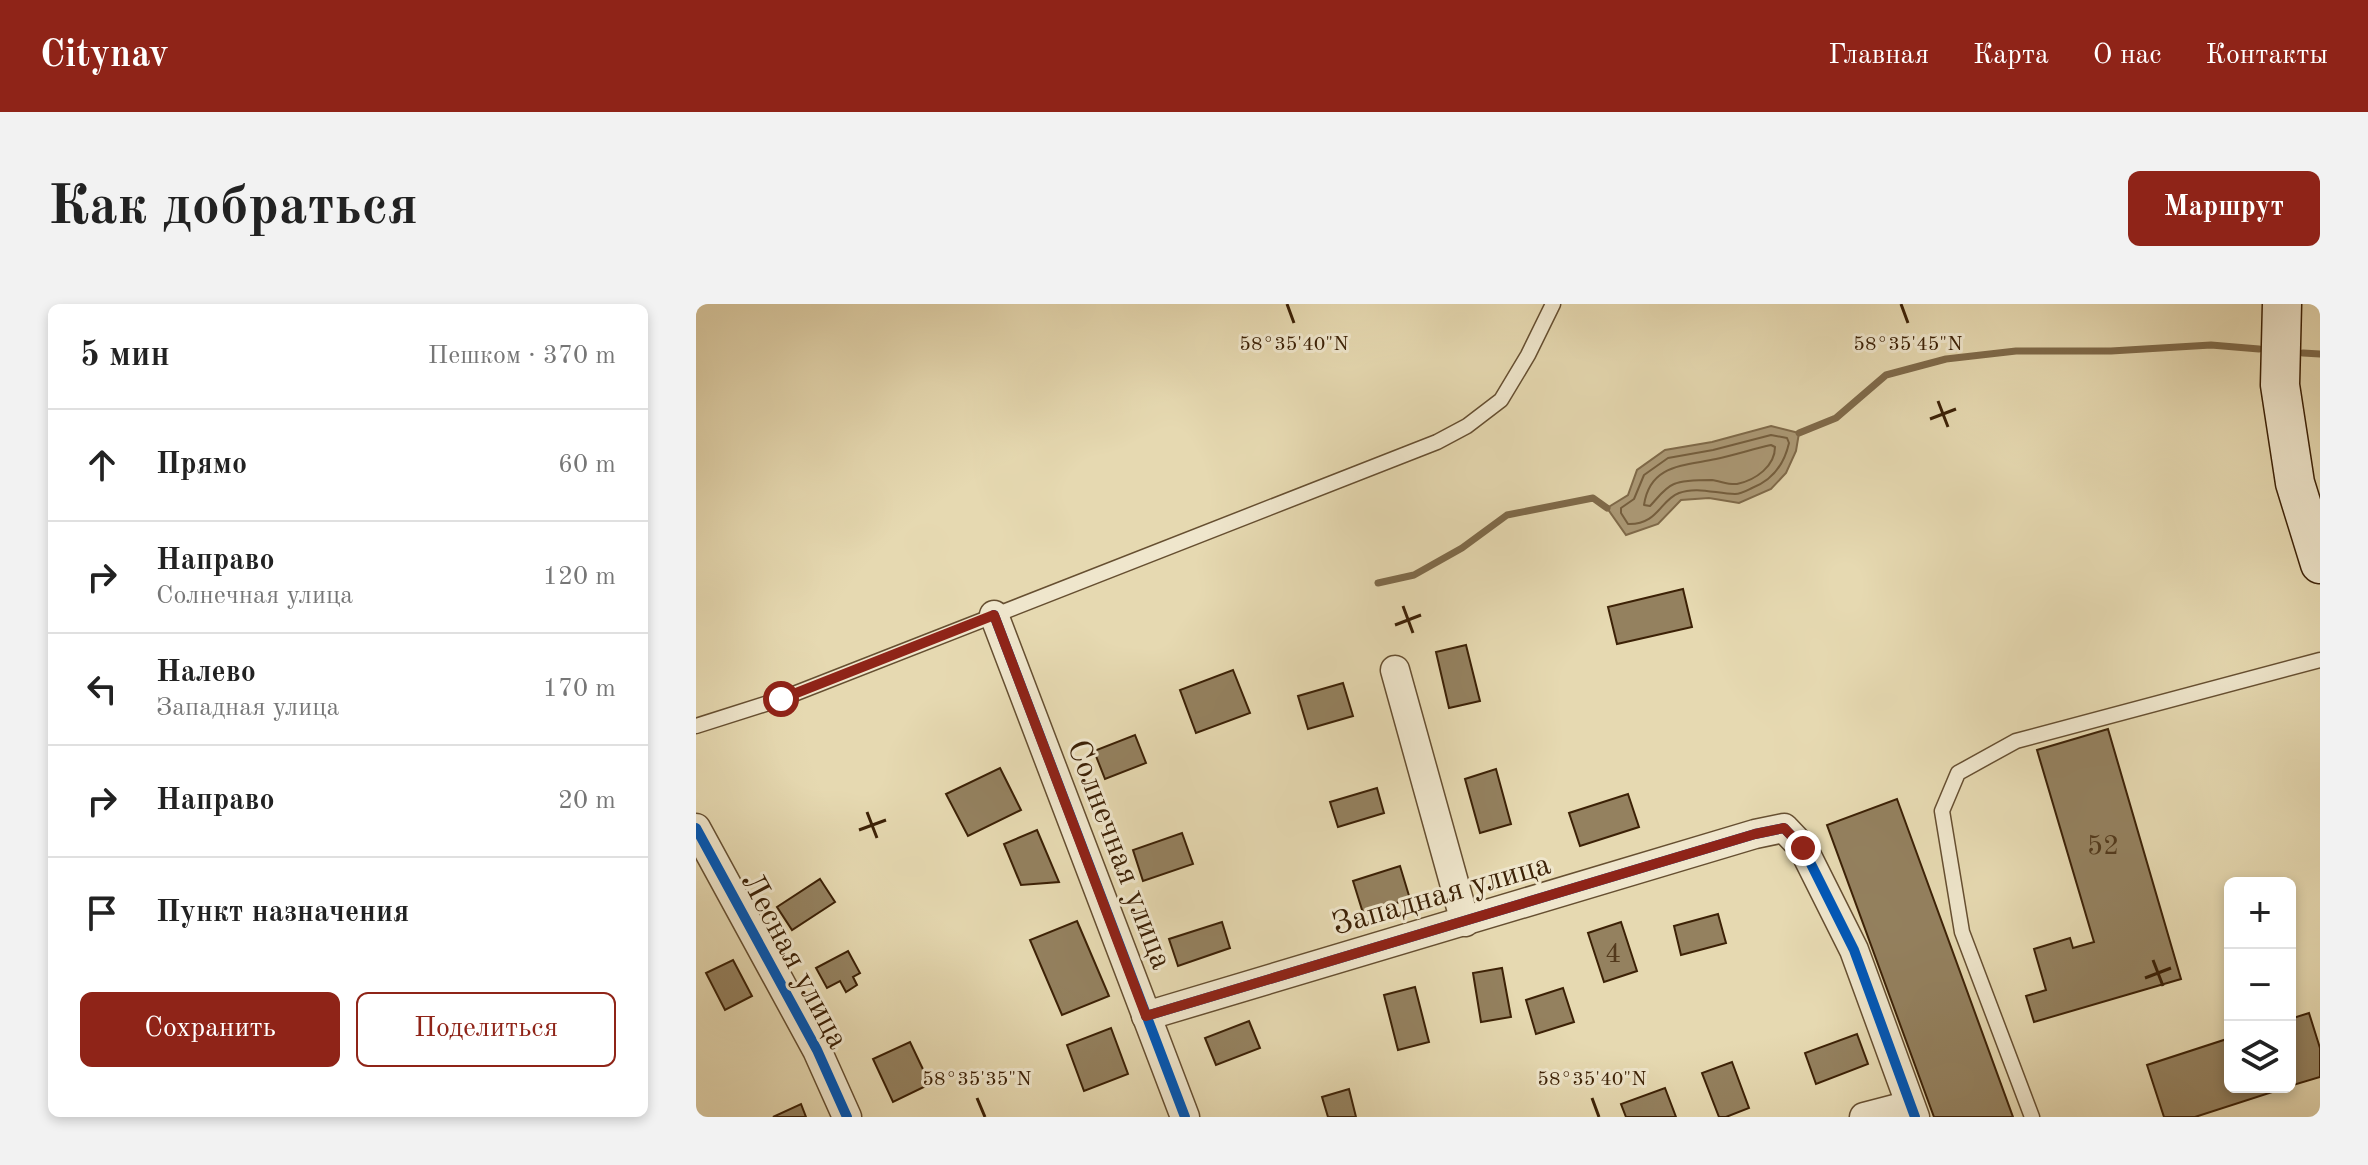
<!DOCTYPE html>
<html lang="ru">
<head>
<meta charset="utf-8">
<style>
  :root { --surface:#fff; --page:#f2f2f2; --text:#222; --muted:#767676; --line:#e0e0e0; --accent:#8f2418 }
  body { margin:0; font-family:"Old Standard TT",serif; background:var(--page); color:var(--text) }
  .controls { position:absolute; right:24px; bottom:24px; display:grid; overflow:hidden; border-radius:12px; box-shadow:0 4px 12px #0003 }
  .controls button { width:72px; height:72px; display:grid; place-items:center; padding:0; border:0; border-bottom:2px solid var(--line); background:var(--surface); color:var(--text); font:40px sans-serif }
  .stop { position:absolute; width:24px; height:24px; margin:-18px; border:6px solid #8f2418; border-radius:50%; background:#fff }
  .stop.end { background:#8f2418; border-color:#fff; box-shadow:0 2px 8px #0008 }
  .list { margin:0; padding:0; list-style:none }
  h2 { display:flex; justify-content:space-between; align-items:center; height:104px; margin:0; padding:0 32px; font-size:34px }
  h2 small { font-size:26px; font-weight:400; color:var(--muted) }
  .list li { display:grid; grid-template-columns:52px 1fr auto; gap:24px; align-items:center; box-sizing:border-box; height:112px; padding:0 32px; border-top:2px solid var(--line) }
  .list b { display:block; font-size:30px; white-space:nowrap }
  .list p { margin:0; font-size:26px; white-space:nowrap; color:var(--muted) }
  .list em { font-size:26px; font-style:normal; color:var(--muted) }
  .actions { display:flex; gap:16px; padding:24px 32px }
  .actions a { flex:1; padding:18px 0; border:2px solid var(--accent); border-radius:12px; text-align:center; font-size:28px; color:var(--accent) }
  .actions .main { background:var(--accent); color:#fff }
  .icon { flex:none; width:44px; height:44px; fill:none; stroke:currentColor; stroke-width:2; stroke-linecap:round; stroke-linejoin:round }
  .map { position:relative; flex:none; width:1624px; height:813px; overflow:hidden; border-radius:12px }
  header { display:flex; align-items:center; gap:48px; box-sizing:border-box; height:112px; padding:0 40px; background:var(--accent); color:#fff }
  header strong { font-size:38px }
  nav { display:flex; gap:44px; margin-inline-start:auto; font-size:28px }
  .intro { display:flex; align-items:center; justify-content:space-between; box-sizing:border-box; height:192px; padding:0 48px }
  h1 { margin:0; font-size:56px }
  .button { padding:20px 36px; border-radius:12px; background:var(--accent); color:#fff; font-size:28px; font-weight:700 }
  main { display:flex; gap:48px; padding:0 48px }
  aside { flex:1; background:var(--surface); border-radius:12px; box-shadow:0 4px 12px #0003 }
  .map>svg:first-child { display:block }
  .water { fill:#ac9a77; stroke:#7f6a4a; stroke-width:2 }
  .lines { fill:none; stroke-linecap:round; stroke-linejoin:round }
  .shore { stroke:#745e3e; stroke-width:2 }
  .stream { stroke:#7f6a4a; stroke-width:7 }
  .building { fill:#94815f; stroke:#3c2106; stroke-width:2 }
  .service-casing { stroke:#664f31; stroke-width:17 }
  .minor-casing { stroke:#664f31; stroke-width:31 }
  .secondary-casing { stroke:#3c2106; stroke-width:41 }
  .service { stroke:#efe6cc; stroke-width:14 }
  .minor { stroke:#efe6cc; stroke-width:28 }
  .secondary { stroke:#efe6cc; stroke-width:38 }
  .cycleway-casing { stroke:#efe6cc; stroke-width:15 }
  .cycleway { stroke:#0057b8; stroke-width:10 }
  .route { stroke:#8f2418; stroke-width:10 }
  .ticks { fill:none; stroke:#3c2106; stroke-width:3 }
  .labels { text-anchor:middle; stroke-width:6; stroke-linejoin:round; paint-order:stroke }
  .number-label { font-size:28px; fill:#52391c }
  .street-label { font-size:32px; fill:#3c2106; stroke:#efe6cc }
  .ticks-label { font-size:20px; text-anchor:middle; fill:#3c2106; stroke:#efe6cc; stroke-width:6; stroke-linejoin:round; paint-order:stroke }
</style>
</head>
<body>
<header>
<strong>Citynav</strong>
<nav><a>Главная</a><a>Карта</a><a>О нас</a><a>Контакты</a></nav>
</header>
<div class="intro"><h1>Как добраться</h1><a class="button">Маршрут</a></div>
<main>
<aside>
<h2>5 мин<small>Пешком · 370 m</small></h2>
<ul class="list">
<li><svg class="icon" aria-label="ahead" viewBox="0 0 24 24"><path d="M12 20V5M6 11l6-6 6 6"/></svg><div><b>Прямо</b></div><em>60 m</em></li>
<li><svg class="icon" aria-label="right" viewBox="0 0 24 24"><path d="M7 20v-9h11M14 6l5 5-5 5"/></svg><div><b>Направо</b><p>Солнечная улица</p></div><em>120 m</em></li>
<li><svg class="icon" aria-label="left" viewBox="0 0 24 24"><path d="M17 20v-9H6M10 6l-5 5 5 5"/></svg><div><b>Налево</b><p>Западная улица</p></div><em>170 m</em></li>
<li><svg class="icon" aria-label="right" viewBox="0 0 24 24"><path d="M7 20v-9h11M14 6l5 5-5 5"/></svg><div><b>Направо</b></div><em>20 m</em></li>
<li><svg class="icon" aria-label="arrive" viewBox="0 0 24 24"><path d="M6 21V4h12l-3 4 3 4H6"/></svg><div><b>Пункт назначения</b></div></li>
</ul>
<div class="actions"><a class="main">Сохранить</a><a>Поделиться</a></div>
</aside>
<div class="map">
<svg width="1624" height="813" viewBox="0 0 1624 813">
  <rect width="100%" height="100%" fill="#e6d9b1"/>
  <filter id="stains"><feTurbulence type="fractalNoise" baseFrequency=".0025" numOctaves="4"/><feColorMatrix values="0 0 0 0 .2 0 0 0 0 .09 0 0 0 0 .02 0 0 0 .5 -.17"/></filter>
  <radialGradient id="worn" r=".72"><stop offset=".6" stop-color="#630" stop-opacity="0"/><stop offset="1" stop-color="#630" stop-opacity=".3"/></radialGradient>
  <path class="water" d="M1075 122 1103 129 1100 147 1090 169 1075 185 1043 199 1013 194 985 196 962 220 930 231 911 204 932 191 941 166 969 146 1016 138Z"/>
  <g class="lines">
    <g class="shore">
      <path d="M1075 131 1091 134 1093 139C1088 161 1077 176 1056 184 1050 187 1045 190 1039 190 1021 190 1001 182 983 189 964 196 962 221 932 220L925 209V204L938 195 948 171 972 154 1017 146Z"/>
      <path d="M1075 141 1079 143C1079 162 1060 176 1041 180 1033 181 1024 177 1016 176 1005 176 987 176 978 180 968 184 961 195 954 202L948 201C954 160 988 162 1020 155 1039 151 1057 145 1075 141Z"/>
    </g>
    <g class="stream">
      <path d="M1607 49 1624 50"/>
      <path d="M1103 129 1140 114 1190 71 1250 55 1320 47H1415L1515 41 1563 45"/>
      <path d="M682 279 718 271 766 244 811 211 897 194 911 204"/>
    </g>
  </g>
  <g class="building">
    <path d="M987 285 996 323 921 340 912 303Z"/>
    <path d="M770 341 784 397 753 404 740 348Z"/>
    <path d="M537 366 554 409 500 429 484 386Z"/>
    <path d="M647 379 657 412 612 425 602 392Z"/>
    <path d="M1412 425 1485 675 1338 718 1330 692 1350 686 1338 645 1374 634 1377 644 1398 638 1341 446Z"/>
    <path d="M439 431 450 459 409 475 398 447Z"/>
    <path d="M304 464 325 506 272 532 250 490Z"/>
    <path d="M800 465 815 520 784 529 769 475Z"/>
    <path d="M681 484 688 509 642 523 634 498Z"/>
    <path d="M932 490 943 523 884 542 873 509Z"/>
    <path d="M1201 495 1317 813H1238L1131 521Z"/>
    <path d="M341 526 363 578 325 581 308 540Z"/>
    <path d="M486 529 497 560 447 577 437 546Z"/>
    <path d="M704 562 714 595 667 609 657 577Z"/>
    <path d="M124 575 139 598 96 626 81 603Z"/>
    <path d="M1022 610 1030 639 985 651 978 622Z"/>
    <path d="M381 617 413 692 366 711 334 636Z"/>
    <path d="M526 618 534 644 482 662 473 635Z"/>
    <path d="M925 618 941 667 908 678 892 629Z"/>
    <path d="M152 647 164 669 157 673 161 681 150 688 144 677 131 684 120 664Z"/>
    <path d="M37 656 56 692 29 706 10 669Z"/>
    <path d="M806 664 815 713 785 718 777 669Z"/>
    <path d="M719 683 733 738 702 746 688 691Z"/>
    <path d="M867 684 878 718 840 730 830 696Z"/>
    <path d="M1613 709 1624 744V773L1594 782V715Z"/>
    <path d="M553 717 564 744 520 761 509 734Z"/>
    <path d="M415 724 432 770 388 787 371 741Z"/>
    <path d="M1161 730 1172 760 1120 780 1109 749Z"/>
    <path d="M1534 734V783H1592L1499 813H1468L1451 761Z"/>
    <path d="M214 738 234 780 197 798 177 755Z"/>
    <path d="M1036 758 1053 804 1030 813H1023L1006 769Z"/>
    <path d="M969 784 980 813H930L925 800Z"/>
    <path d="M653 785 660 813H632L626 793Z"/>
    <path d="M105 800 110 813H77Z"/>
  </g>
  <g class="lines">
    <g class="service-casing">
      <g id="service">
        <path d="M0 422 85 395 741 138 771 122 805 96 832 51 857 0"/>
        <path d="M1336 813 1266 628 1246 507 1262 469 1320 437 1624 356"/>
      </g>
    </g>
    <g class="minor-casing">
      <g id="minor">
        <path d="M298 311 489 813"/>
        <path d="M699 366 769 618"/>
        <path d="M0 524 121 746 151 813"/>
        <path d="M450 712 1059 530 1088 524 1107 544 1158 646 1219 813"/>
        <path d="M1168 813 1214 801"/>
      </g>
    </g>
    <g class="secondary-casing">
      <path id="secondary" d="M1586 0 1584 81 1599 179 1624 260"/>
    </g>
    <use href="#service" class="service"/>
    <use href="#minor" class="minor"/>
    <use href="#secondary" class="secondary"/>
    <g class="cycleway-casing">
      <g id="cycleway">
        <path d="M298 311 489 813"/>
        <path d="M0 524 121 746 151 813"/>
        <path d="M450 712 1059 530 1088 524 1107 544 1158 646 1219 813"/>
      </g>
    </g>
    <use href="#cycleway" class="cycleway"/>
  </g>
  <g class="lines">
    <path class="route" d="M85 395 298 311 450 712 1059 530 1088 524 1107 544"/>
  </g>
  <path class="ticks" d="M591 0 598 19M1205 0 1212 19M1242 97 1252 123M1234 115 1260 105M707 302 717 329M699 321 725 311M171 508 181 534M163 526 190 516M1457 656 1467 682M1449 674 1475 664M281 794 289 813M896 794 903 813"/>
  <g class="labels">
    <g class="number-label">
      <text x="1407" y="550">52</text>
      <text x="917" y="658">4</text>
    </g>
    <g class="street-label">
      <text transform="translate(425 550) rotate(69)" y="11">Солнечная улица</text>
      <text transform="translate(745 589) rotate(-16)" y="11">Западная улица</text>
      <text transform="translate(100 656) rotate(62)" y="11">Лесная улица</text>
    </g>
  </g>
  <g class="ticks-label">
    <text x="1212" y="46">58°35'45"N</text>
    <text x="598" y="46">58°35'40"N</text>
    <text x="281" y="781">58°35'35"N</text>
    <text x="896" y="781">58°35'40"N</text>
  </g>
  <rect width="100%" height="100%" filter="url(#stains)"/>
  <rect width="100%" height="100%" fill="url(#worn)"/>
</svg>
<div class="controls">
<button>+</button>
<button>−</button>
<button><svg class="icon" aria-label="layers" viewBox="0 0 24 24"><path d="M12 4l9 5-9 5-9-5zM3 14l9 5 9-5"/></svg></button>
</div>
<div class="stop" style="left:85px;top:395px"></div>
<div class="stop end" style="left:1107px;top:544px"></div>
</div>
</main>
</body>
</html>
